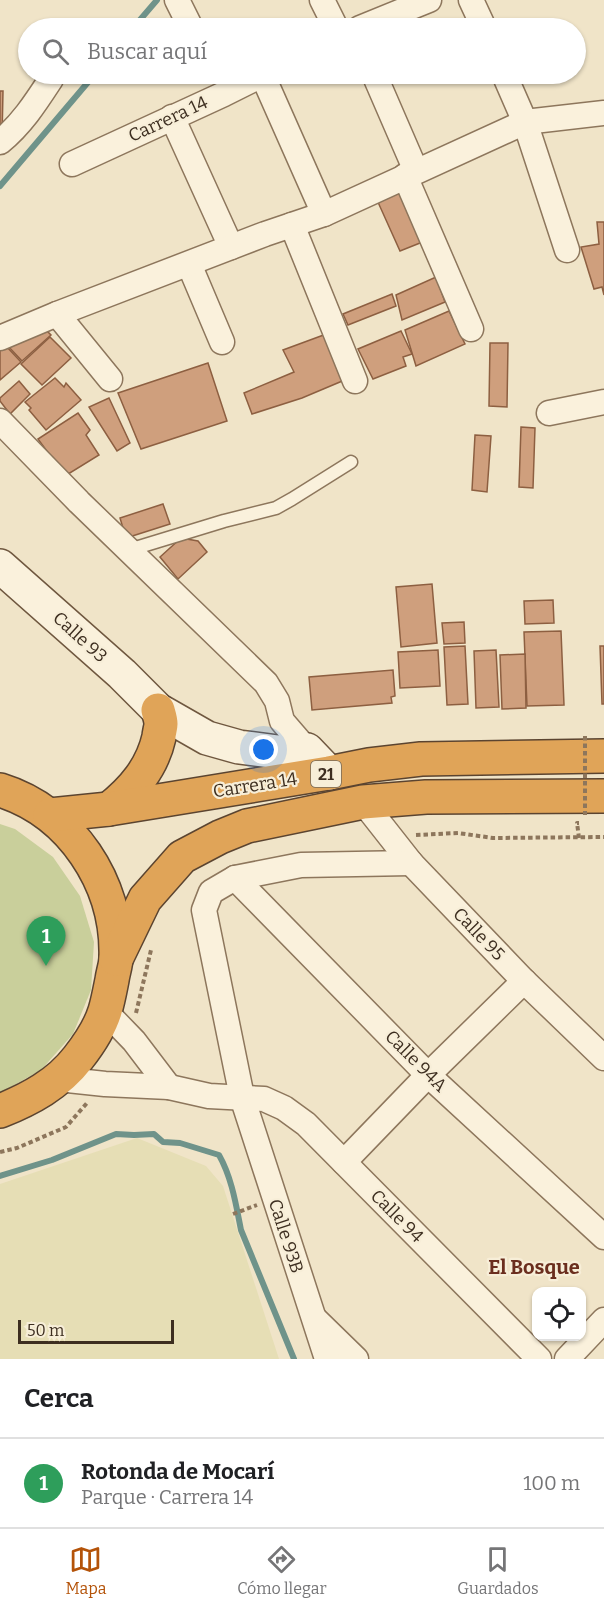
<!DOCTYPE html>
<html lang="es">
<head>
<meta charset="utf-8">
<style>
  :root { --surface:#fff; --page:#f2f2f2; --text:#202124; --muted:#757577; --line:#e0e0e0; --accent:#b45309 }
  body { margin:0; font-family:Bitter,serif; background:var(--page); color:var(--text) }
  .controls { position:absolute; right:18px; bottom:18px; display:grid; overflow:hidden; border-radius:12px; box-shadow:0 2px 4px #0004 }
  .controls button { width:54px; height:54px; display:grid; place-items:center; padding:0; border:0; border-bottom:2px solid var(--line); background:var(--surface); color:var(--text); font:30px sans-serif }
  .scale { position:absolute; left:18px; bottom:15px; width:156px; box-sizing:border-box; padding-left:6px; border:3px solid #3d2e20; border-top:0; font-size:16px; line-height:21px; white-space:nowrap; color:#3d2e20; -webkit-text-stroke:4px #f7eed8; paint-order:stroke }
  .you { position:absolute; left:264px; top:750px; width:21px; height:21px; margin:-15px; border:4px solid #fff; border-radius:50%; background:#1a73e8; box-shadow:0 0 0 9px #1a73e833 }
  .badge { display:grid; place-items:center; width:39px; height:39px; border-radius:50%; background:var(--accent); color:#fff; font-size:20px; font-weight:700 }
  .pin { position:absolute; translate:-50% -50px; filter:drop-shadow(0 2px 3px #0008) }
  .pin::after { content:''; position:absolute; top:32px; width:21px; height:18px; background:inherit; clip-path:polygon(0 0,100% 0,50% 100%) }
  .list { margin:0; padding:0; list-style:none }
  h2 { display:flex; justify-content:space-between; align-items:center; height:78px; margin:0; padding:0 24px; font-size:26px }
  h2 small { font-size:20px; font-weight:400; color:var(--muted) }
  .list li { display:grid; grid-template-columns:39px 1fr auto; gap:18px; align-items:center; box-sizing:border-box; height:90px; padding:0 24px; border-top:2px solid var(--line) }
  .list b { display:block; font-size:22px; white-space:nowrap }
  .list p { margin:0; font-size:20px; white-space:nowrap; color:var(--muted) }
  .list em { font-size:20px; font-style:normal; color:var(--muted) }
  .icon { flex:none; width:33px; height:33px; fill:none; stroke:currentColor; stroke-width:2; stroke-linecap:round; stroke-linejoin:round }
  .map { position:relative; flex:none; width:604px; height:1359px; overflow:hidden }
  .search { position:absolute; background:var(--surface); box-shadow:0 2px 4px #0004; left:18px; right:18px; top:18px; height:66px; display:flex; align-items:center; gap:15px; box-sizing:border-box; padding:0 21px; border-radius:33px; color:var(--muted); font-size:22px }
  .sheet { height:168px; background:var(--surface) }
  nav { display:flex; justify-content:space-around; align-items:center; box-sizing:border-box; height:84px; border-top:2px solid var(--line); background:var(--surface); font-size:16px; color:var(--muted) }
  nav a { display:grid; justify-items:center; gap:3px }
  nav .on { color:var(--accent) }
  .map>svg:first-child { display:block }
  .farmland { fill:#e6deb5 }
  .green { fill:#c9cf9b }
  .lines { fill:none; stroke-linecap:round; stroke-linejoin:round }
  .stream { stroke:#6f938a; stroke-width:6 }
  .building { fill:#cf9f7d; stroke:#8d5f41; stroke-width:1.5 }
  .lane-casing { stroke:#8d765c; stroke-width:15 }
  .street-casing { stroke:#8d765c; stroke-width:27 }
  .secondary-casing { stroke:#6f573f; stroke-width:36 }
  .highway-casing { stroke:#5b4430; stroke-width:36 }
  .path { stroke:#8d765c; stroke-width:4; stroke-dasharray:4.5 3; stroke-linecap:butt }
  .lane { stroke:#faf1dc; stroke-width:12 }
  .street { stroke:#faf1dc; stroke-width:24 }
  .secondary { stroke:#faf1dc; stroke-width:33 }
  .highway { stroke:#e0a458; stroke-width:33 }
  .path-bridge { stroke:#8d765c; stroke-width:4; stroke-dasharray:4.5 3; stroke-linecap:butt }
  .labels { text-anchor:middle; stroke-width:4.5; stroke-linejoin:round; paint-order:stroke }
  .shield { fill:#f7eed8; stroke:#756857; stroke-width:1.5 }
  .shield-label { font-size:16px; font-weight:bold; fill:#3d2e20 }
  .street-label { font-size:18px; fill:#3d2e20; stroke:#f7eed8 }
  .neighbourhood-label { font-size:20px; font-weight:bold; fill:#6b2e1e; stroke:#f7eed8 }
</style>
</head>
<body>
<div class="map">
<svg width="604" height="1359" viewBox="0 0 604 1359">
  <rect width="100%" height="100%" fill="#f0e4c8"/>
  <path class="farmland" d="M137 1138 206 1166 223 1186 279 1359H0V1184Z"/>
  <path class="green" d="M0 824 15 829 53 857 80 896 94 942 91 990 73 1034 41 1070 0 1093Z"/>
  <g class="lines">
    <g class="stream">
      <path d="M133 28 157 0"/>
      <path d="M0 186 95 74"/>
      <path d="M0 1176 52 1160 116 1134 134 1135 154 1134 163 1142 180 1143 219 1155C232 1178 236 1205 241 1230L294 1359"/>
    </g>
  </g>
  <g class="building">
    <path d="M0 91H3L2 138 0 137Z"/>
    <path d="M405 188 425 241 400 251 377 200Z"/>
    <path d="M597 222H604V295L602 287 594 289 581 247 599 244Z"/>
    <path d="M436 277 445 302 402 320 396 295Z"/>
    <path d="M392 294 396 306 348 325 343 314Z"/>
    <path d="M449 311 465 344 416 366 405 330Z"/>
    <path d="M46 330 51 335 22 361 7 345Z"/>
    <path d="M401 331 412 354 403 357 406 366 373 379 358 349Z"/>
    <path d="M329 333 347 379 302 398 252 414 244 393 294 372 283 350Z"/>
    <path d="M50 337 71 358 42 385 21 364Z"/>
    <path d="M490 343H508L507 407 489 406Z"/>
    <path d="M6 346 21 362 0 380V351Z"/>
    <path d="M208 363 227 421 141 449 118 393Z"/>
    <path d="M55 378 64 387 66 383 81 400 46 430 29 410 31 408 25 402Z"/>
    <path d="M19 381 30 394 10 414 0 401V398Z"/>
    <path d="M109 398 130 443 117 451 89 407Z"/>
    <path d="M78 413 90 430 86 435 99 455 65 476 38 439Z"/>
    <path d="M521 427 535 428 533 488 519 487Z"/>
    <path d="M475 435 491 436 487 492 472 490Z"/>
    <path d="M163 504 170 524 126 538 120 518Z"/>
    <path d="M181 538 198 541 207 552 178 579 160 557Z"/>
    <path d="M432 584 437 643 401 647 396 587Z"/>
    <path d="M553 600 554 623 525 624 524 601Z"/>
    <path d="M464 622 465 643 444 644 442 623Z"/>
    <path d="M561 631 564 705 527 706 524 632Z"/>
    <path d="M465 646 468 704 447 705 444 647Z"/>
    <path d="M600 646H604V704H602Z"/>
    <path d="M438 650 440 686 400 688 398 652Z"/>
    <path d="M496 650 499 707 476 708 474 651Z"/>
    <path d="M525 654 526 708 502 709 500 655Z"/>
    <path d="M393 670 395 696 391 697 392 703 312 710 309 677Z"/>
  </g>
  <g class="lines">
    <g class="lane-casing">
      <path id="lane" d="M129 550 224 521 276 508 292 499 351 462"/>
    </g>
    <g class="street-casing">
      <g id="street">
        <path d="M177 0 191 28"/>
        <path d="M322 0 336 28"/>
        <path d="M471 0 484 28"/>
        <path d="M360 28 429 0"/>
        <path d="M262 74 324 214"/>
        <path d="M374 74 416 171"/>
        <path d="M504 74 525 122 567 250"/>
        <path d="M172 117 231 247"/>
        <path d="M0 142C22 124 36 102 51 79"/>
        <path d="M72 164 224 94 264 74"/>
        <path d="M405 176 471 329"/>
        <path d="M292 225 355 381"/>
        <path d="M189 264 222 342"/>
        <path d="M57 314 110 379"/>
        <path d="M0 338 57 314 265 234 324 214 525 122 604 113"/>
        <path d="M549 413 604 402"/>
        <path d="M0 421 79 502 266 683 277 701 282 721 307 750"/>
        <path d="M363 802 411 863 524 981 604 1058"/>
        <path d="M235 878 428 1075 604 1237"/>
        <path d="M105 1011 134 1041 169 1087"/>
        <path d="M58 1079 105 1084 169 1087 209 1096 264 1099 284 1108 306 1124 539 1359"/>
        <path d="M344 1162 428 1075 524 981"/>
        <path d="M316 1320 356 1359"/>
        <path d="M327 1359 242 1097 204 910 211 892 235 878 301 865 411 863"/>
        <path d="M567 1359 604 1320"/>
      </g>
    </g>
    <g class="secondary-casing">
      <path id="secondary" d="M0 566 122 674 158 710 207 738 239 747 278 752 307 750 329 773"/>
    </g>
    <g class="highway-casing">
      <g id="highway">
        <path d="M0 790C71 812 118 883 116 957 116 965 113 972 112 980 110 990 108 1001 105 1011 100 1027 89 1044 78 1058 58 1084 30 1099 0 1111"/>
        <path d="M109 809C133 790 152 768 159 737 159 733 161 728 161 724 161 719 159 714 158 710"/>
        <path d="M50 815 109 809 329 773 369 765 421 759 604 756"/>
        <path d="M116 959 145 899 182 857 220 837 247 826 363 802 426 797 604 796"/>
      </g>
    </g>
    <g class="path">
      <path d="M416 835 458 833 493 838 604 837"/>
      <path d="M579 838 577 823H579"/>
      <path d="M136 1013 151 950"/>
      <path d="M0 1152 17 1148 66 1127 87 1103"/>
      <path d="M233 1214 257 1205"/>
    </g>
    <use href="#lane" class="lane"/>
    <use href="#street" class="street"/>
    <use href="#secondary" class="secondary"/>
    <use href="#highway" class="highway"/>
    <path class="path-bridge" d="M585 736V815"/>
  </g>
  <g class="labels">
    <rect class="shield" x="311" y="761" width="30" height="26" rx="4.5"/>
    <g class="shield-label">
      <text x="326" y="780">21</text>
    </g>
    <g class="street-label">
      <text transform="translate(168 119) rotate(-25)" y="6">Carrera 14</text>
      <text transform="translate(80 637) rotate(42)" y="6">Calle 93</text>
      <text transform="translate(255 785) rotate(-9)" y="6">Carrera 14</text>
      <text transform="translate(479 934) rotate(46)" y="6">Calle 95</text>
      <text transform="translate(416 1061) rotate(45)" y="6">Calle 94A</text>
      <text transform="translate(397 1216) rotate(45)" y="6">Calle 94</text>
      <text transform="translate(286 1236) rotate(72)" y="6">Calle 93B</text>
    </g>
    <g class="neighbourhood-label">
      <text x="534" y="1274">El Bosque</text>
    </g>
  </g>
</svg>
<div class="controls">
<button><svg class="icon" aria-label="locate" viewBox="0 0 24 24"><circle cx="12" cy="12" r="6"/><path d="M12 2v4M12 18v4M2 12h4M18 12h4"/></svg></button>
</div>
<div class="scale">50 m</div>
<div class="you"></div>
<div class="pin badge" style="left:46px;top:966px;background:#2e9e5b">1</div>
<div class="search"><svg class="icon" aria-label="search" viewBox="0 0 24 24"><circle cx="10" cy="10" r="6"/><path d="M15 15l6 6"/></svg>Buscar aquí</div>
</div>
<section class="sheet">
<h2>Cerca<small></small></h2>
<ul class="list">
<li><span class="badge" style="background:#2e9e5b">1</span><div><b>Rotonda de Mocarí</b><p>Parque · Carrera 14</p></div><em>100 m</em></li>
</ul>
</section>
<nav>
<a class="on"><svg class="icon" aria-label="map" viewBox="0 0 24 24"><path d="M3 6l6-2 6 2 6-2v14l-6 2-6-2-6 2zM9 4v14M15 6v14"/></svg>Mapa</a>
<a><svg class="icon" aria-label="directions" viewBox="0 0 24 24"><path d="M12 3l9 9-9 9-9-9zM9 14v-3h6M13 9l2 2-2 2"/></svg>Cómo llegar</a>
<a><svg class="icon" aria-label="saved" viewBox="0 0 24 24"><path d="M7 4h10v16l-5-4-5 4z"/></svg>Guardados</a>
</nav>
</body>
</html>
